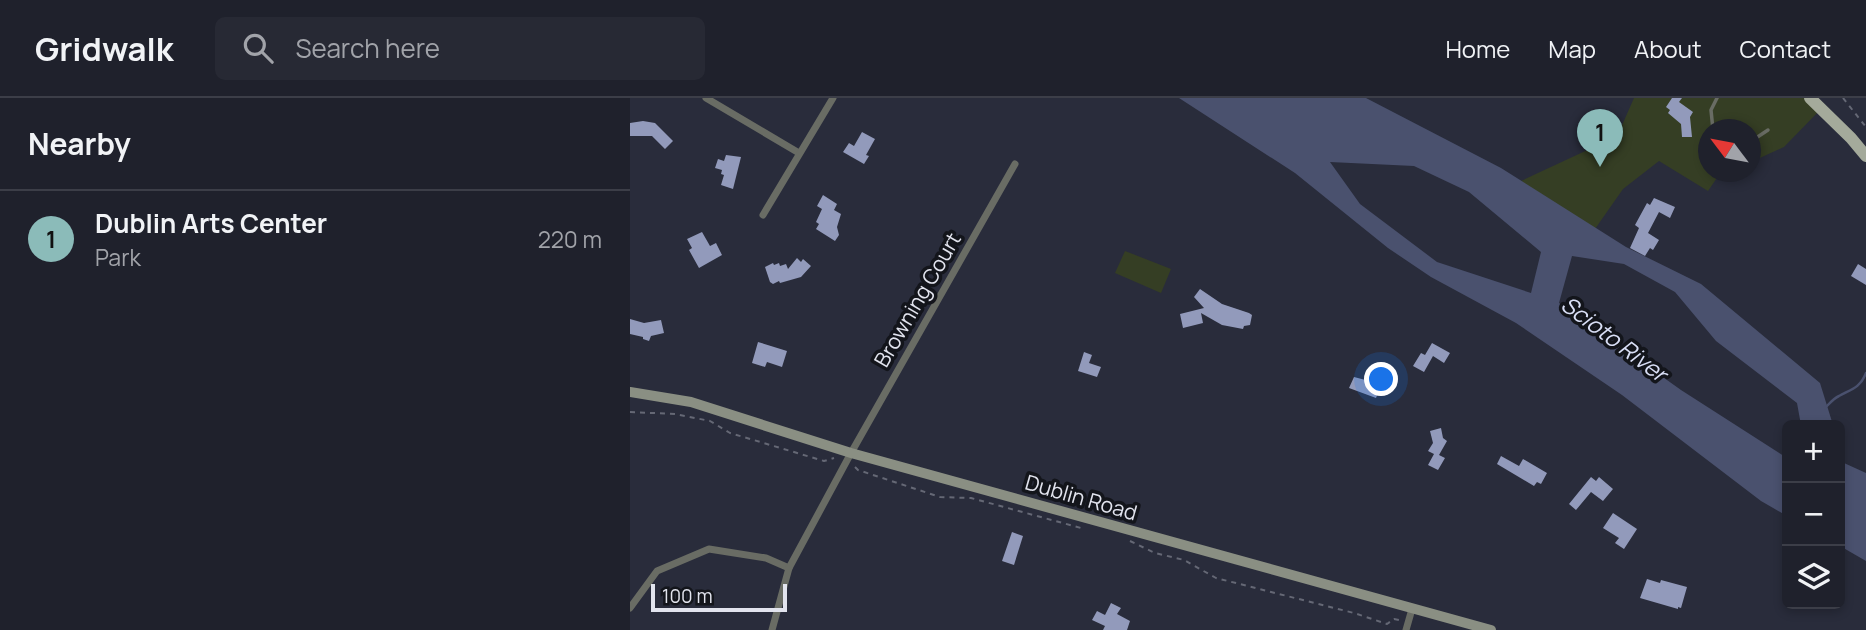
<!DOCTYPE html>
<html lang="en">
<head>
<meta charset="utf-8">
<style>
  :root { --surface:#1f212c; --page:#272934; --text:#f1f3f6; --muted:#a1a3a9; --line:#3c3e48; --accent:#8bbbb9 }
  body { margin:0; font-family:Manrope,sans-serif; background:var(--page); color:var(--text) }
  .controls { position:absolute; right:21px; bottom:21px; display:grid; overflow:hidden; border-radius:10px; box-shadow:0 4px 10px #0003 }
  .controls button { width:63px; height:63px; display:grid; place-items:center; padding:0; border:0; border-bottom:2px solid var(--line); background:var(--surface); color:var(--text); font:35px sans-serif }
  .compass { position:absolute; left:1068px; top:21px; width:63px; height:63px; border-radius:50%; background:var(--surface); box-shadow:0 4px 10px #0003; rotate:302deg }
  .scale { position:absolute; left:21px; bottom:18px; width:136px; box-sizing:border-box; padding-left:7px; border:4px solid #e2e4ee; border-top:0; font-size:19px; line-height:24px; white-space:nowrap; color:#e2e4ee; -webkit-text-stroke:5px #13151b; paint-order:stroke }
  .you { position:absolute; left:752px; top:282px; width:24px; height:24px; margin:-18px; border:5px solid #fff; border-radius:50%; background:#1a73e8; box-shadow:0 0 0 10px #1a73e833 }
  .badge { display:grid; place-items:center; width:46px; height:46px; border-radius:50%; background:var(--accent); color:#111; font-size:23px; font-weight:700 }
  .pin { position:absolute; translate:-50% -58px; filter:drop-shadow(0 2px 4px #0008) }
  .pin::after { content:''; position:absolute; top:37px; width:24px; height:21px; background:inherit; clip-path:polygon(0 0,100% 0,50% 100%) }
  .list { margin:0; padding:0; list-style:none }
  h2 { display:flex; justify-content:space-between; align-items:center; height:91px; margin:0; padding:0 28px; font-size:30px }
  h2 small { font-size:23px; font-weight:400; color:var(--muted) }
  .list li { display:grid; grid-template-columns:46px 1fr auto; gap:21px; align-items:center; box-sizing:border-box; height:98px; padding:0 28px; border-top:2px solid var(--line) }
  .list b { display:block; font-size:26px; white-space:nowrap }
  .list p { margin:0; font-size:23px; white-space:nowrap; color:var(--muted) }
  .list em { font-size:23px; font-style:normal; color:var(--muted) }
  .icon { flex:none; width:38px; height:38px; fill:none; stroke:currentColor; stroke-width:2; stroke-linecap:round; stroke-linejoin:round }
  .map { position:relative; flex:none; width:1236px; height:532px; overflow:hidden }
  header { display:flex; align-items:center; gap:42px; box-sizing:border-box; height:98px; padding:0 35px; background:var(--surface); border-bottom:2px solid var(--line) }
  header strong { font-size:33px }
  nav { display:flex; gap:38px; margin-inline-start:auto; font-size:24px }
  .search { width:490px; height:63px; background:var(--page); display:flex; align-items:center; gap:18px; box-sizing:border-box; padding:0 24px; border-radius:10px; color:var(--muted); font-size:26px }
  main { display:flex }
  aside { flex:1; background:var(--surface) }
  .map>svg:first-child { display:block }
  .green { fill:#353e24 }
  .water { fill:#4a516e; fill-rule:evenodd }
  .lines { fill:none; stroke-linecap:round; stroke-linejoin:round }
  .stream { stroke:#4a516e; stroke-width:2.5 }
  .building { fill:#929abb }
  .path { stroke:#656875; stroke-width:2; stroke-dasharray:5 5; stroke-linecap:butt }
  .lane { stroke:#696c64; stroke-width:3.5 }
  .street { stroke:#696c64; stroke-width:7 }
  .secondary { stroke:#8a8f83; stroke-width:10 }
  .primary { stroke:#a4aa9b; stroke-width:12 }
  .labels { text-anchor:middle; stroke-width:7; stroke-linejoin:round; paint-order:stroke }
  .street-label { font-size:21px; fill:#e2e4ee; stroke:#13151b }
  .water-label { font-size:23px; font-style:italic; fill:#d9dff6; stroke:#13151b }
</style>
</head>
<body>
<header>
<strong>Gridwalk</strong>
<div class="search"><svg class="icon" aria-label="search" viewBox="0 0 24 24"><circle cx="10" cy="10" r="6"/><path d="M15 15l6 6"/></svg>Search here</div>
<nav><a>Home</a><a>Map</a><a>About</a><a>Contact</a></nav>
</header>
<main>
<aside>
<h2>Nearby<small></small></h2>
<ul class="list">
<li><span class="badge">1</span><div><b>Dublin Arts Center</b><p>Park</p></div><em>220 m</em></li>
</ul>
</aside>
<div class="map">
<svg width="1236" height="532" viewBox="0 0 1236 532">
  <rect width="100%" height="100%" fill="#292c3b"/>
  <g class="green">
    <path d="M1004 0H1180L1191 11 1154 49 1121 64 1120 32H1078V74H1091L1078 93 1029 63 993 91 965 131 891 83 966 48 989 34Z"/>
    <path d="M495 153 541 171 531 195 485 175Z"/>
  </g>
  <g class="water">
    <path d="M549 0H736L871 70 996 149 1071 186 1190 285 1203 327H1171L1167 305 1086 243 1045 194 994 166 942 158 929 205 1051 292 1157 360V418L1131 403 992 297 886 225 801 179 758 150 665 75ZM700 64 784 68 839 94 911 154 901 195 807 164 730 106Z"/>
    <path d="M1210 351 1214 365 1236 375V463L1210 448Z"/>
  </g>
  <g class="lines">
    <path class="stream" d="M1195 310C1199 306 1204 300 1209 298 1222 291 1230 290 1236 275"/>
  </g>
  <g class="building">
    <path d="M1042 0H1052L1049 4 1063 14 1060 19 1062 39H1052L1051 26 1038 15 1040 12 1036 9Z"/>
    <path d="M13 23 25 25 43 43 35 51 22 38H0V25Z"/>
    <path d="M232 34 245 41 236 57 239 58 234 66 213 54 219 45 224 48Z"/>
    <path d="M96 57 111 59 103 91 91 87 94 77 91 76 92 72 85 70 88 61 94 63Z"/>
    <path d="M193 97 207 106 204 112 211 116 207 129 209 137 205 143 186 131 189 126 186 124 192 111 187 108Z"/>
    <path d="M1024 100 1045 109 1040 120 1029 114 1018 135 1029 142 1023 152 1020 150 1015 158 1000 150 1009 130 1005 127 1017 105 1020 107Z"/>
    <path d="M72 134 80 148 86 145 92 157 69 170 59 152 62 150 57 141Z"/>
    <path d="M167 160 171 164 173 161 181 168 171 179 150 185 149 183 143 186 140 184 135 169 143 165 144 167 149 165 150 168 156 166 158 171Z"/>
    <path d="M1228 166 1236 171V187L1221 178Z"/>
    <path d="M570 191 592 206 619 215 622 217 620 227 614 228 613 231 592 227 571 215 573 225 553 230 550 216 574 210 564 199Z"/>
    <path d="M0 221 14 225 31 222 34 235 21 238 19 243 13 241V239L0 236Z"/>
    <path d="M128 244 157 253 152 269 137 264 135 269 122 265Z"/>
    <path d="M802 245 820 255 814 265 803 258 794 274 783 268 791 255 795 257Z"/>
    <path d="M454 254 462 257 459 265 471 269 467 279 448 273Z"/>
    <path d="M724 279 747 285 745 290 749 292 746 300 719 290Z"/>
    <path d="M811 330 813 340 817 343 809 357 815 360 808 372 798 367 804 356 798 353 803 345 800 333Z"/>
    <path d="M871 358 889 368 893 361 917 375 911 386 907 384 904 388 867 366Z"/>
    <path d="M961 379 966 383 969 379 983 391 973 403 961 394 946 412 939 406Z"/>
    <path d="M983 415 1007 431 994 451 985 445 989 440 973 430Z"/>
    <path d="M382 434 393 438 384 467 372 463Z"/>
    <path d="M1017 481 1030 485 1031 482 1057 489 1051 510 1048 509V511L1010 500Z"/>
    <path d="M481 505 491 510 487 516 500 523 497 532H473L475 528 462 522 467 513 475 517Z"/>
  </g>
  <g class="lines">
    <g class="path">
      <path d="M1213 0 1236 29"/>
      <path d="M0 314 45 316 80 323 100 335 194 363 204 360"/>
      <path d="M225 369 228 372 310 399 341 400 451 430"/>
      <path d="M500 443 525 455 554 462 586 480 724 515 757 526 764 521 769 522"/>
    </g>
    <g class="lane">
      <path d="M1083 32 1081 12 1087 0"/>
      <path d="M1120 44 1138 32"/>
    </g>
    <g class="street">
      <path d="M76 0 169 55"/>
      <path d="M133 117 203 0"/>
      <path d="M0 510 27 473 79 451 136 460 159 470"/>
      <path d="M142 532 159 470 221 355 385 66"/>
      <path d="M776 532 782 511"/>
    </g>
    <path class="secondary" d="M0 294 61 304 221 355 861 532"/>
    <path class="primary" d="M1180 0 1221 40 1236 58"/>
  </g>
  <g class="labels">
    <g class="street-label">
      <text transform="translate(288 202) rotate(-60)" y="7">Browning Court</text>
      <text transform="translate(451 400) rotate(16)" y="7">Dublin Road</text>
    </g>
    <g class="water-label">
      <text transform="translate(984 241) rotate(37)" y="8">Scioto River</text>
    </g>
  </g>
</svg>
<div class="controls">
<button>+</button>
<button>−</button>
<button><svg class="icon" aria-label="layers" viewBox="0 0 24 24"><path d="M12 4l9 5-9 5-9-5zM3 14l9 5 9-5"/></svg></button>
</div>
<svg class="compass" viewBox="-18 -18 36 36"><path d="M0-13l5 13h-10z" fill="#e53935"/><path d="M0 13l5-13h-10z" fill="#a1a3a9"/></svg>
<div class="scale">100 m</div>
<div class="you"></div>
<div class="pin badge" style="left:970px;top:69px">1</div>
</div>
</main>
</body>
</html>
